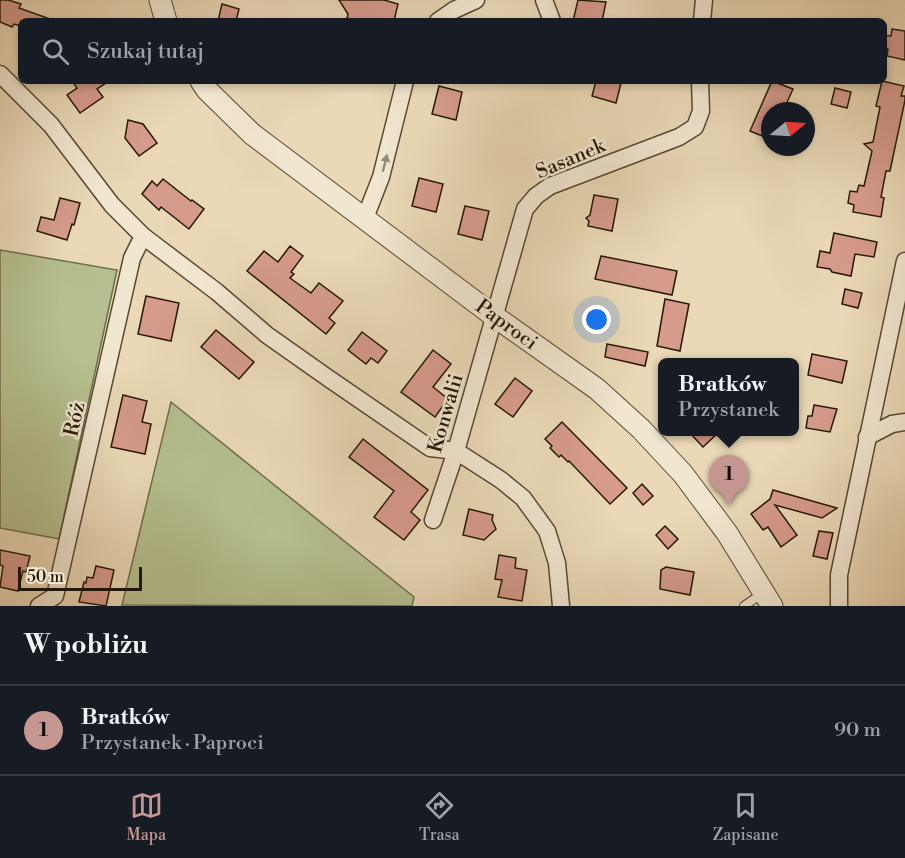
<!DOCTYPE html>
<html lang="pl">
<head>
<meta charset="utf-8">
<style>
  :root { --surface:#171b24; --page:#20242c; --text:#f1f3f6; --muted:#9ea1a6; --line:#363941; --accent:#c59692 }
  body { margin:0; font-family:"Libre Bodoni",serif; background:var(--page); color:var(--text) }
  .compass { position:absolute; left:761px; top:102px; width:54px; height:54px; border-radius:50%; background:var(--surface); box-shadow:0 3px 9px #0003; rotate:72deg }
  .scale { position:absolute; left:18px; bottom:15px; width:124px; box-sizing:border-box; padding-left:6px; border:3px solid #261806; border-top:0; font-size:16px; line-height:21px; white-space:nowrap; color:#261806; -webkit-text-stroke:4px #f1e6d0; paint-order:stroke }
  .you { position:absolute; left:597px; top:320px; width:21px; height:21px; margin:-15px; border:4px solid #fff; border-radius:50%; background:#1a73e8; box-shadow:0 0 0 9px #1a73e833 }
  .badge { display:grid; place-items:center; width:39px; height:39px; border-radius:50%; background:var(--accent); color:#111; font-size:20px; font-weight:700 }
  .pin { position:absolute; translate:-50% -50px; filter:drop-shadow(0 2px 3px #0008) }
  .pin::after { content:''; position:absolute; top:32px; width:21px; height:18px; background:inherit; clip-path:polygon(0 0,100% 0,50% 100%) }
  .popup { position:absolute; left:658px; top:358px; width:141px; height:78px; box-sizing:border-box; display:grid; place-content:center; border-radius:9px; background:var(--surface); filter:drop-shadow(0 2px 4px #0005); font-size:20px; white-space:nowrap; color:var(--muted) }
  .popup b { font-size:22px; color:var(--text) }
  .popup::after { content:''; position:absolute; left:50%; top:100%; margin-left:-12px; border:12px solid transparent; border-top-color:var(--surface) }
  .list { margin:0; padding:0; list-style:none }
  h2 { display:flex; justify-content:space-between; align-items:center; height:78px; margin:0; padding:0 24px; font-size:26px }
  h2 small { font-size:20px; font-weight:400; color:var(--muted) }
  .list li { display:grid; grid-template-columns:39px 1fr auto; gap:18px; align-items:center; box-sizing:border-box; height:90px; padding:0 24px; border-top:2px solid var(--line) }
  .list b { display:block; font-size:22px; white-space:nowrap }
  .list p { margin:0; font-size:20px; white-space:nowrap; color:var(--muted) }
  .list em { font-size:20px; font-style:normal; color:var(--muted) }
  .icon { flex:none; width:33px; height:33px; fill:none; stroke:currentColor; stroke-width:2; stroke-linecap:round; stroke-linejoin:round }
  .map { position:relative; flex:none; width:905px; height:606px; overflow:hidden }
  .search { position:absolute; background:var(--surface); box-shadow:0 3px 9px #0003; left:18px; right:18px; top:18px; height:66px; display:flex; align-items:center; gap:15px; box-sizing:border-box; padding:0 21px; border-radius:9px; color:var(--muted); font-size:22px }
  .sheet { height:168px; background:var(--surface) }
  nav { display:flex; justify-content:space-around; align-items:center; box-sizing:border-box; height:84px; border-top:2px solid var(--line); background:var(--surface); font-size:16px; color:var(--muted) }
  nav a { display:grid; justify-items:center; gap:3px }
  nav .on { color:var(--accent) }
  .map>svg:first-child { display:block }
  .green { fill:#b5bf8f; stroke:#6e6c4a; stroke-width:1.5 }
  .building { fill:#d69b8c; stroke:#261806; stroke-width:1.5 }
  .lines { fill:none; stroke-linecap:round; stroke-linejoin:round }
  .service-casing { stroke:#574832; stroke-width:10 }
  .minor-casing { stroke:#574832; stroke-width:19 }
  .tertiary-casing { stroke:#574832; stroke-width:23 }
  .service { stroke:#f1e6d0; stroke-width:8 }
  .minor { stroke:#f1e6d0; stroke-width:16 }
  .tertiary { stroke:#f1e6d0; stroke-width:21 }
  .oneway { fill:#968975 }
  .labels { text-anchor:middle; stroke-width:5; stroke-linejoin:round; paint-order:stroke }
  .street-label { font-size:20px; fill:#261806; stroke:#f1e6d0 }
</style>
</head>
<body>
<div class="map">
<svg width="905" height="606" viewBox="0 0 905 606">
  <rect width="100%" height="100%" fill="#ead8b6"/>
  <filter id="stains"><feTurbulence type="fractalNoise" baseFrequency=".00333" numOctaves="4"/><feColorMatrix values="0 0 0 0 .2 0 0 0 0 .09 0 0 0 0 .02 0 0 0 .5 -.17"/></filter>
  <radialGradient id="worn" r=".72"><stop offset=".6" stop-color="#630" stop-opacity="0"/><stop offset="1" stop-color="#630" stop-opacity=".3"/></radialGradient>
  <g class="green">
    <path d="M0 250 117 270 59 539 0 528Z"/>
    <path d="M171 402 414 597 412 606 122 605Z"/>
  </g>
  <g class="building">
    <path d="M0 0H8L21 4 19 8 50 19V21H21V26L14 24 12 27 0 22Z"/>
    <path d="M339 0H384L398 4 394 21H357L347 18 348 14Z"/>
    <path d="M578 0 606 2 602 21H573Z"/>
    <path d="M222 4 239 9 236 21H218Z"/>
    <path d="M892 29 905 31V60L887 56 888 49 884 48V35L891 36Z"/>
    <path d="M72 81H109L97 89 103 97 80 113 67 95 77 88Z"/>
    <path d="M596 81H619L621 83 616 103 592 96Z"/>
    <path d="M772 81 793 89 783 111H770V139L750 131Z"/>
    <path d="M882 81 904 86 901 96H905V100L890 171H886L881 197 884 198 881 217 853 212 854 205 848 203 850 191 857 192 859 185 864 186 872 151 864 144 873 142 880 107 876 106Z"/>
    <path d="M439 86 462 92 456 120 432 114Z"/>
    <path d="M835 88 851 92 847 108 831 104Z"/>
    <path d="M128 120 143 124 157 143 139 156 125 138Z"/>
    <path d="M419 178 443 184 436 212 412 206Z"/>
    <path d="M163 179 191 201 192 200 204 209 189 229 161 207 159 210 142 194 152 181 157 186Z"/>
    <path d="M594 195 618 199 612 231 588 226 589 221 586 218 590 215Z"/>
    <path d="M60 198 80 203 74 225 72 224 67 240 37 231 41 217 54 220Z"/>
    <path d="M465 206 489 211 482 240 458 234Z"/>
    <path d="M834 233 877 242 874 257 855 254 851 276 832 272 830 269 817 267 820 251 830 253Z"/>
    <path d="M290 246 303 256 291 272 294 274 290 278 311 293 319 283 343 301 329 318 335 323 326 334 247 271 264 251 278 262Z"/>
    <path d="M601 256 677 271 672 295 595 279Z"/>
    <path d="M845 289 862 293 858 308 842 304Z"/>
    <path d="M146 296 179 303 171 341 138 334Z"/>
    <path d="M665 299 689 304 680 351 657 346Z"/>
    <path d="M216 330 254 362 239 379 201 347Z"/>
    <path d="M362 332 387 351 378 363 371 358 366 364 348 350Z"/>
    <path d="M607 344 648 352 645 366 605 357Z"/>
    <path d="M433 350 451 364 433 387 448 399 435 417 401 392Z"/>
    <path d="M812 354 847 361 842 383 808 375Z"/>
    <path d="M515 378 532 391 513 417 495 404Z"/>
    <path d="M123 395 147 401 142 422 151 424 145 454 111 447Z"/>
    <path d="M814 405 837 409 830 432 806 428 808 416H812Z"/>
    <path d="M562 422 627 488 610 504 569 461 568 462 561 455 559 457 550 448 552 446 545 439Z"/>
    <path d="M689 432H719L703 447Z"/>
    <path d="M363 439 428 490 411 512 420 520 404 540 374 517 394 491 349 457Z"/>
    <path d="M642 484 653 496 643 505 633 493Z"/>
    <path d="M773 490 837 508 822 518 775 505 797 535 781 547 768 527 763 530 751 514 770 499Z"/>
    <path d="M469 509 493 515 492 520 496 529 484 540 463 535Z"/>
    <path d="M665 526 678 539 668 549 656 535Z"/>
    <path d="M819 531 833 533 827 559 813 556Z"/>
    <path d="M0 550 30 556 26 572 23 571 18 591 0 587 3 566 0 565Z"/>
    <path d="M499 555 516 558 515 568 527 570 522 601 498 597 502 580 495 579Z"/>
    <path d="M96 566 114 570 106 606 79 602 84 582 86 583 87 577 93 578Z"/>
    <path d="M666 567 694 572 690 595 660 589 661 570Z"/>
  </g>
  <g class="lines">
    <g class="service-casing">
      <path id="service" d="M744 606 763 593"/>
    </g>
    <g class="minor-casing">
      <g id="minor">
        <path d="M544 0 552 21"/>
        <path d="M438 21 454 10 476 0"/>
        <path d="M702 21 704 0"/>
        <path d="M0 74 51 125 112 205 143 236 217 292 267 335 328 378 430 448 456 451 501 480 523 498 547 531 557 563 561 606"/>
        <path d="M365 218 381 177 405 81"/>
        <path d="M867 437 892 424 905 422"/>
        <path d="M433 520 456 451 525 209 536 196 550 186 679 137 695 127 701 111 700 81"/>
        <path d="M39 606 55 596 132 258 143 236"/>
        <path d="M839 606V575L905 261"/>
      </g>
    </g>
    <g class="tertiary-casing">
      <g id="tertiary">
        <path d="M160 0 166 21"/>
        <path d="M201 81 207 90 252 134 494 316 597 389 641 429 683 474 727 533 772 606"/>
      </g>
    </g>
    <use href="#service" class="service"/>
    <use href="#minor" class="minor"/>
    <use href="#tertiary" class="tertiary"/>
  </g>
  <defs><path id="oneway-solid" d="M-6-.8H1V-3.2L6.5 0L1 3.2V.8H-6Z" transform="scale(1.5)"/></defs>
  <use class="oneway" href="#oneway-solid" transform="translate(385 163) rotate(-76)"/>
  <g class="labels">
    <g class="street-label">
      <text transform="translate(570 158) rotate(-23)" y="7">Sasanek</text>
      <text transform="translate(507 324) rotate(36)" y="7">Paproci</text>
      <text transform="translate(445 413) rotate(-74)" y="7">Konwalii</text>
      <text transform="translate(74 419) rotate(-77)" y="7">Róż</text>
    </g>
  </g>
  <rect width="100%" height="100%" filter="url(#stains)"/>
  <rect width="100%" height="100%" fill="url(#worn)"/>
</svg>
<svg class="compass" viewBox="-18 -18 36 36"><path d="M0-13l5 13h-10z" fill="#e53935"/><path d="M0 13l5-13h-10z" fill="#9ea1a6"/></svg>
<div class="scale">50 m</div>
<div class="you"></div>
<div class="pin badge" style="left:729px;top:505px">1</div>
<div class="popup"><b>Bratków</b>Przystanek</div>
<div class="search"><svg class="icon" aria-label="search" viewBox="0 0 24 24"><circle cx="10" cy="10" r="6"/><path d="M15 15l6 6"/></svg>Szukaj tutaj</div>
</div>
<section class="sheet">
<h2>W pobliżu<small></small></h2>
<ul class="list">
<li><span class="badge">1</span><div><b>Bratków</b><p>Przystanek · Paproci</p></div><em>90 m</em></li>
</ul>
</section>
<nav>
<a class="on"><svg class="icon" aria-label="map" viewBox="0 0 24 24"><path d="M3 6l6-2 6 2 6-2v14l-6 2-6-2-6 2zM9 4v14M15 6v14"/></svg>Mapa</a>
<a><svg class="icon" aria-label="directions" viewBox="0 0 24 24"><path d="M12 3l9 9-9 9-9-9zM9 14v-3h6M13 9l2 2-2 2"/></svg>Trasa</a>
<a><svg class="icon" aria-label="saved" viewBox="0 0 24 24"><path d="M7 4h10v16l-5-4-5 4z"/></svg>Zapisane</a>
</nav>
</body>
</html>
